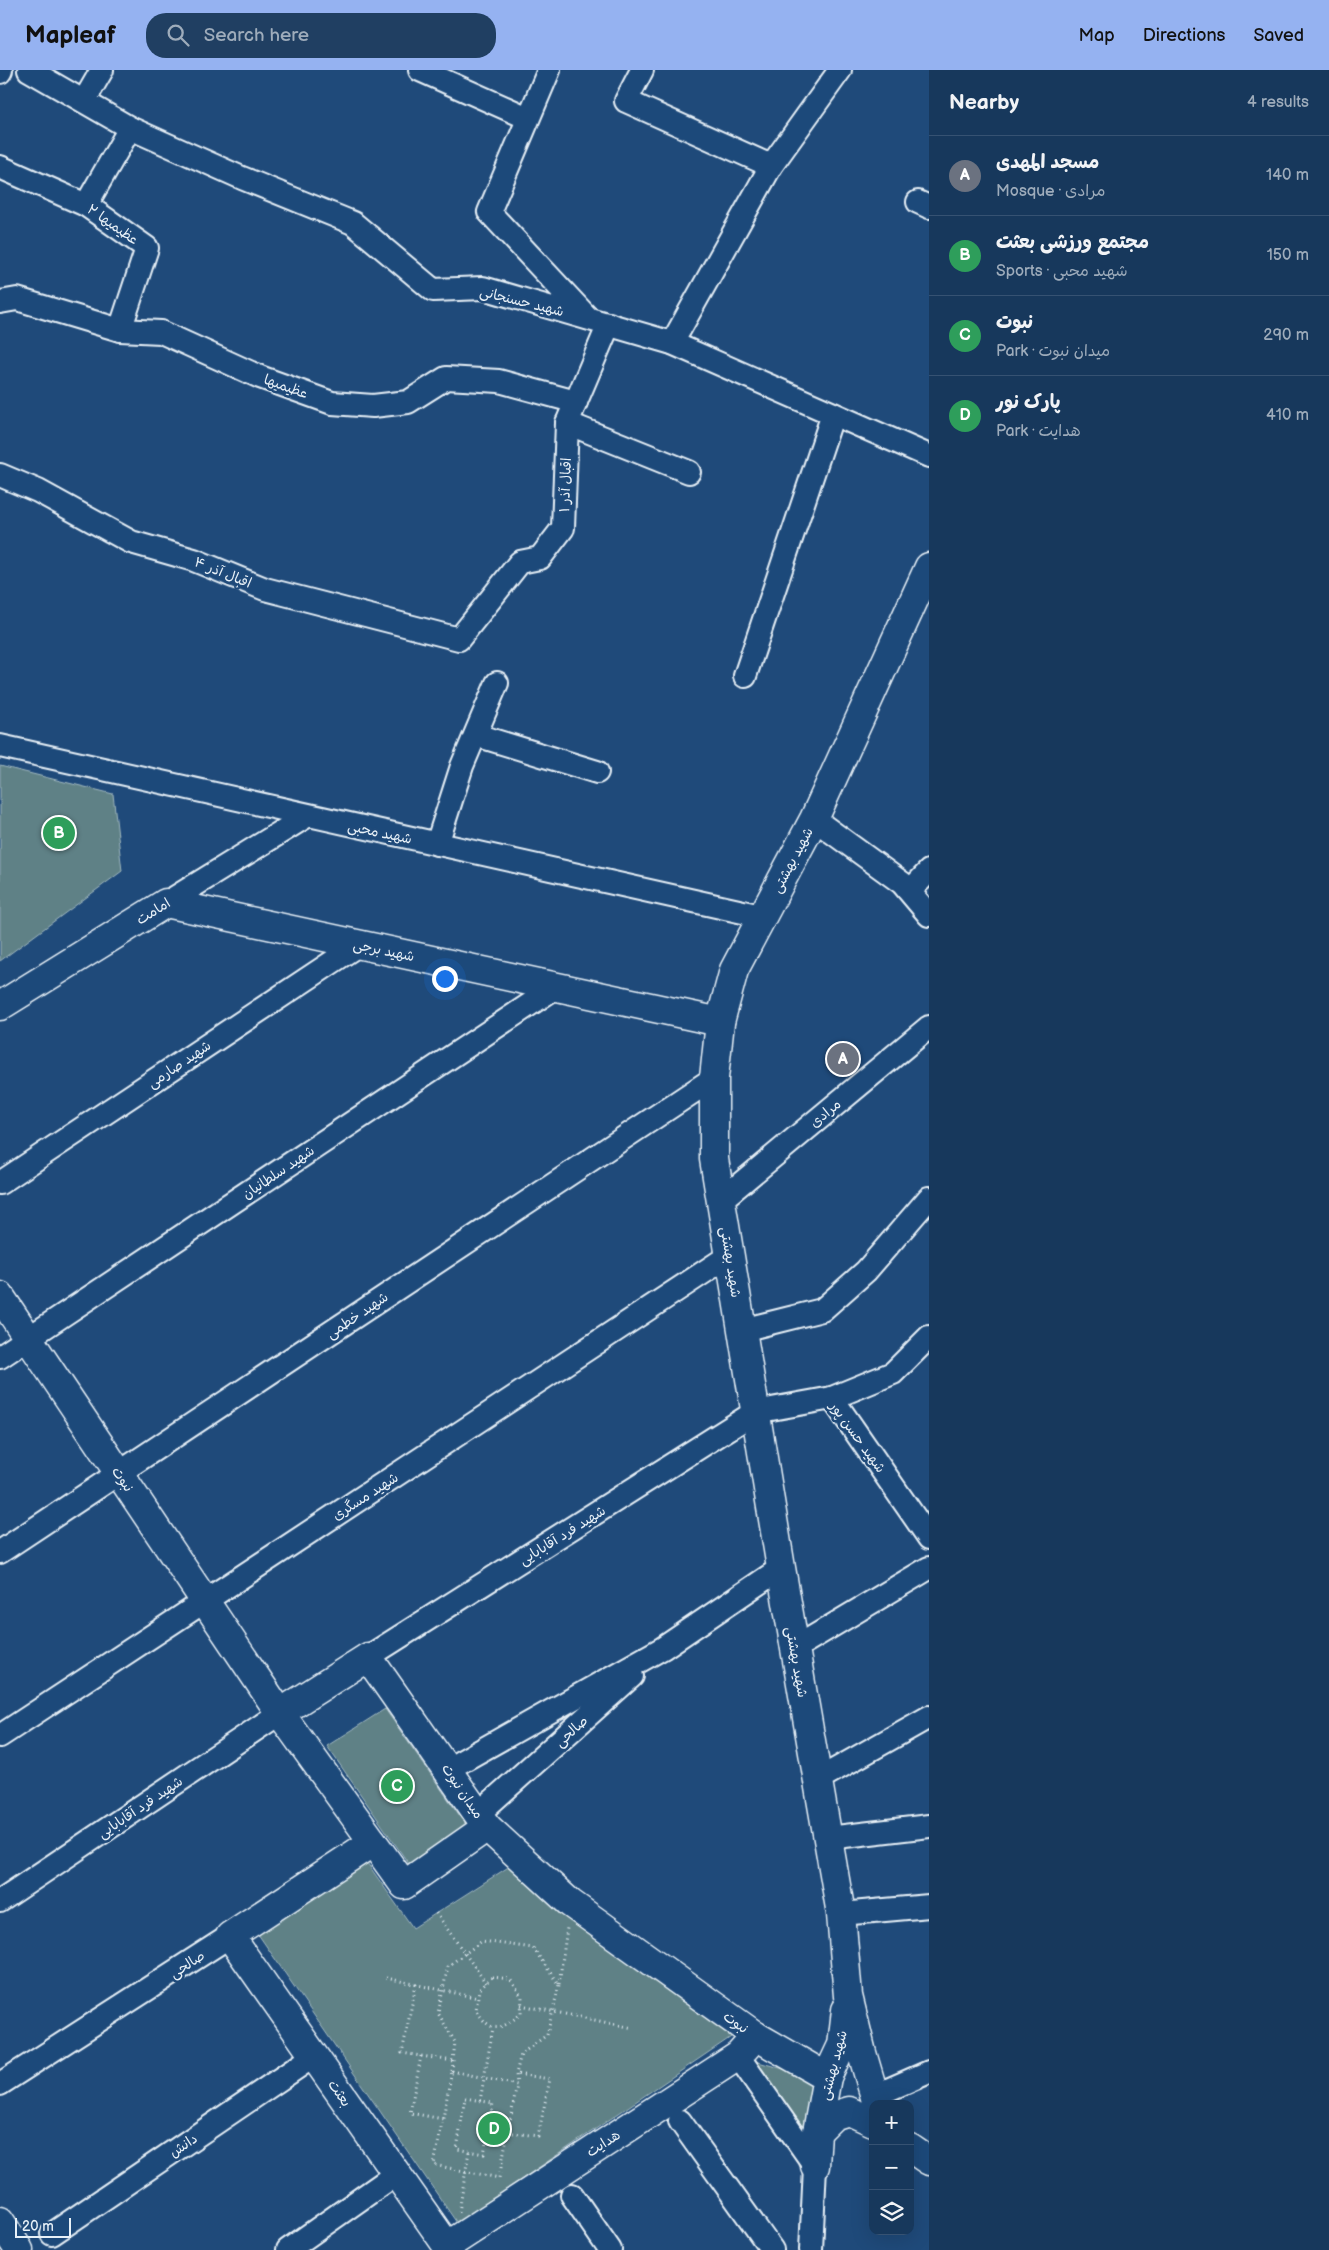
<!DOCTYPE html>
<html lang="en">
<head>
<meta charset="utf-8">
<style>
  :root { --surface:#17385c; --page:#203f62; --text:#f1f3f6; --muted:#9eacbb; --line:#365272; --accent:#95b2f1 }
  body { margin:0; font-family:"Balsamiq Sans","Playpen Sans Arabic",sans-serif; background:var(--page); color:var(--text) }
  .controls { position:absolute; right:15px; bottom:15px; display:grid; overflow:hidden; border-radius:10px; box-shadow:0 5px 20px #0002 }
  .controls button { width:45px; height:45px; display:grid; place-items:center; padding:0; border:0; border-bottom:1px solid var(--line); background:var(--surface); color:var(--text); font:25px sans-serif }
  .scale { position:absolute; left:15px; bottom:12px; width:56px; box-sizing:border-box; padding-left:5px; border:2px solid #e8f1f8; border-top:0; font-size:14px; line-height:18px; white-space:nowrap; color:#e8f1f8; -webkit-text-stroke:4px #1f4a7a; paint-order:stroke }
  .you { position:absolute; left:444px; top:908px; width:18px; height:18px; margin:-12px; border:4px solid #fff; border-radius:50%; background:#1a73e8; box-shadow:0 0 0 8px #1a73e833 }
  .badge { display:grid; place-items:center; width:32px; height:32px; border-radius:50%; background:var(--accent); color:#fff; font-size:16px; font-weight:700 }
  .pin { position:absolute; translate:-50% -50%; border:2px solid #fff; box-shadow:0 1px 5px #0006 }
  .list { margin:0; padding:0; list-style:none }
  h2 { display:flex; justify-content:space-between; align-items:center; height:65px; margin:0; padding:0 20px; font-size:21px }
  h2 small { font-size:16px; font-weight:400; color:var(--muted) }
  .list li { display:grid; grid-template-columns:32px 1fr auto; gap:15px; align-items:center; box-sizing:border-box; height:80px; padding:0 20px; border-top:1px solid var(--line) }
  .list b { display:block; font-size:19px; white-space:nowrap }
  .list p { margin:0; font-size:16px; white-space:nowrap; color:var(--muted) }
  .list em { font-size:16px; font-style:normal; color:var(--muted) }
  .icon { flex:none; width:28px; height:28px; fill:none; stroke:currentColor; stroke-width:2; stroke-linecap:round; stroke-linejoin:round }
  .map { position:relative; flex:none; width:929px; height:2180px; overflow:hidden }
  header { display:flex; align-items:center; gap:30px; box-sizing:border-box; height:70px; padding:0 25px; background:var(--accent); color:#111 }
  header strong { font-size:24px }
  nav { display:flex; gap:28px; margin-inline-start:auto; font-size:18px }
  .search { width:350px; height:45px; background:var(--page); display:flex; align-items:center; gap:12px; box-sizing:border-box; padding:0 18px; border-radius:20px; color:var(--muted); font-size:19px }
  main { display:flex }
  aside { flex:1; background:var(--surface) }
  .map>svg:first-child { display:block }
  .green { fill:#5e8186; stroke:#a3b9bf }
  .lines { fill:none; stroke-linecap:round; stroke-linejoin:round }
  .street-casing { stroke:#e8f1f8; stroke-width:26 }
  .secondary-casing { stroke:#e8f1f8; stroke-width:31 }
  .path { stroke:#e8f1f8; stroke-width:3; stroke-dasharray:1 4; stroke-linecap:butt }
  .street { stroke:#1f4a7a; stroke-width:22 }
  .secondary { stroke:#1f4a7a; stroke-width:28 }
  .labels { text-anchor:middle; stroke-width:5; stroke-linejoin:round; paint-order:stroke }
  .street-label { font-size:14px; fill:#e8f1f8; stroke:#1f4a7a }
</style>
</head>
<body>
<header>
<strong>Mapleaf</strong>
<div class="search"><svg class="icon" aria-label="search" viewBox="0 0 24 24"><circle cx="10" cy="10" r="6"/><path d="M15 15l6 6"/></svg>Search here</div>
<nav><a>Map</a><a>Directions</a><a>Saved</a></nav>
</header>
<main>
<div class="map">
<svg width="929" height="2180" viewBox="0 0 929 2180">
  <rect width="100%" height="100%" fill="#1f4a7a"/>
  <filter id="ink" filterUnits="userSpaceOnUse"><feTurbulence type="fractalNoise" baseFrequency=".02" numOctaves="2"/><feDisplacementMap in="SourceGraphic" scale="10" xChannelSelector="R" yChannelSelector="G"/><feConvolveMatrix kernelMatrix="1 2 1 2 8 2 1 2 1" color-interpolation-filters="sRGB"/></filter>
  <g filter="url(#ink)">
    <g class="green">
      <path d="M0 696 113 724 122 801 0 891Z"/>
      <path d="M385 1639 467 1756 411 1797 327 1676Z"/>
      <path d="M521 1789 734 1965 457 2153 258 1864 365 1790 413 1858Z"/>
      <path d="M747 1989 813 2007 803 2067Z"/>
    </g>
    <g class="lines">
      <g class="street-casing">
        <g id="street">
          <path d="M29 0 130 58 242 108 353 153 433 220 483 218 672 273 929 386"/>
          <path d="M420 0 528 48"/>
          <path d="M549 0 489 142 588 248"/>
          <path d="M642 0 626 31 771 96"/>
          <path d="M0 2 1 0"/>
          <path d="M84 31 102 0"/>
          <path d="M0 97 86 135 147 178 120 260"/>
          <path d="M918 132 929 137"/>
          <path d="M86 135 130 58"/>
          <path d="M0 232 17 229 120 260 161 262 260 307 332 333 373 336 408 332 446 308 499 311 576 332"/>
          <path d="M672 273 771 96 840 0"/>
          <path d="M567 353 689 402"/>
          <path d="M0 405 38 421 131 472 194 490 265 519 459 569 520 492 540 488 563 458 567 353 609 254"/>
          <path d="M745 606 833 344"/>
          <path d="M476 665 597 702"/>
          <path d="M0 676 761 846"/>
          <path d="M814 749 902 813 929 845"/>
          <path d="M437 774 462 696 497 613"/>
          <path d="M910 821 929 801"/>
          <path d="M166 833 307 746"/>
          <path d="M0 1113 358 875"/>
          <path d="M721 1130 929 957"/>
          <path d="M742 1260 822 1240 866 1201 929 1128"/>
          <path d="M0 1287 556 917"/>
          <path d="M832 1328 893 1303 929 1267"/>
          <path d="M0 1482 714 1008"/>
          <path d="M795 1578 929 1498"/>
          <path d="M368 1587 755 1342 832 1328 929 1468"/>
          <path d="M0 1666 730 1185"/>
          <path d="M448 1699 663 1578 781 1498"/>
          <path d="M817 1710 929 1647"/>
          <path d="M478 1744 632 1606"/>
          <path d="M828 1768 929 1756"/>
          <path d="M0 1831 280 1643"/>
          <path d="M841 1844 929 1836"/>
          <path d="M738 1986 815 2096 811 2180"/>
          <path d="M0 2014 230 1866"/>
          <path d="M874 2026 929 2002"/>
          <path d="M680 2051 772 2180"/>
          <path d="M572 2125 610 2180"/>
          <path d="M52 2164 314 1986"/>
          <path d="M288 2180 396 2104"/>
        </g>
      </g>
      <g class="secondary-casing">
        <g id="secondary">
          <path d="M0 936 166 833 720 952"/>
          <path d="M0 1226 280 1643 404 1815 487 1757"/>
          <path d="M280 1643 368 1587 487 1757 570 1833 756 1966 827 2007"/>
          <path d="M373 1772 230 1866 450 2180"/>
          <path d="M877 2034 862 1983 848 1926 841 1844 781 1498 714 1089V1008L720 952 734 900 814 749 929 497"/>
          <path d="M817 2062 833 2046 849 2041 873 2052"/>
          <path d="M910 2078 929 2091"/>
          <path d="M815 2096 817 2062 827 2007 842 1975 846 1940"/>
          <path d="M0 2151 19 2180"/>
          <path d="M447 2176 738 1986 756 1966"/>
        </g>
      </g>
      <g class="path">
        <path d="M436 1843 486 1913"/>
        <path d="M492 1907 510 1909 522 1927 521 1944C500 1960 492 1965 476 1940L479 1920Z"/>
        <path d="M386 1908 478 1928"/>
        <path d="M416 1914 402 1983 453 1991"/>
        <path d="M559 1914 567 1858"/>
        <path d="M521 1935 633 1958"/>
        <path d="M421 1986 410 2043 443 2049"/>
        <path d="M452 2001 455 1972 438 1943 448 1896 482 1871 533 1878 559 1915 547 1965 521 1984 516 2004 517 2015"/>
        <path d="M452 2001 517 2015 499 2108 434 2095Z"/>
        <path d="M465 2028 493 2033 484 2084 457 2079Z"/>
        <path d="M480 2031 493 1958"/>
        <path d="M488 2060 538 2066 550 2009 516 2004"/>
        <path d="M459 2142 469 2081"/>
      </g>
      <use href="#street" class="street"/>
      <use href="#secondary" class="secondary"/>
    </g>
  </g>
  <g class="labels">
    <g class="street-label">
      <text transform="translate(113 154) rotate(35)" y="5">عظیمیها ۲</text>
      <text transform="translate(522 231) rotate(14)" y="5">شهید حسنجانی</text>
      <text transform="translate(286 316) rotate(20)" y="5">عظیمیها</text>
      <text transform="translate(565 415) rotate(-88)" y="5">اقبال آذر ۱</text>
      <text transform="translate(223 502) rotate(22)" y="5">اقبال آذر ۴</text>
      <text transform="translate(380 762) rotate(12)" y="5">شهید محبی</text>
      <text transform="translate(792 790) rotate(-62)" y="5">شهید بهشتی</text>
      <text transform="translate(153 841) rotate(-32)" y="5">امامت</text>
      <text transform="translate(384 880) rotate(12)" y="5">شهید برجی</text>
      <text transform="translate(179 994) rotate(-34)" y="5">شهید صارمی</text>
      <text transform="translate(825 1043) rotate(-40)" y="5">مرادی</text>
      <text transform="translate(278 1102) rotate(-34)" y="5">شهید سلطانیان</text>
      <text transform="translate(731 1192) rotate(81)" y="5">شهید بهشتی</text>
      <text transform="translate(357 1245) rotate(-34)" y="5">شهید خطمی</text>
      <text transform="translate(858 1367) rotate(54)" y="5">شهید حسن پور</text>
      <text transform="translate(123 1409) rotate(56)" y="5">نبوت</text>
      <text transform="translate(365 1426) rotate(-33)" y="5">شهید مسگری</text>
      <text transform="translate(562 1465) rotate(-32)" y="5">شهید فرد آقابابایی</text>
      <text transform="translate(797 1592) rotate(80)" y="5">شهید بهشتی</text>
      <text transform="translate(571 1661) rotate(-42)" y="5">صالحی</text>
      <text transform="translate(463 1721) rotate(56)" y="5">میدان نبوت</text>
      <text transform="translate(140 1737) rotate(-34)" y="5">شهید فرد آقابابایی</text>
      <text transform="translate(187 1894) rotate(-33)" y="5">صالحی</text>
      <text transform="translate(736 1952) rotate(36)" y="5">نبوت</text>
      <text transform="translate(833 1995) rotate(-75)" y="5">شهید بهشتی</text>
      <text transform="translate(340 2023) rotate(55)" y="5">بعثت</text>
      <text transform="translate(603 2073) rotate(-33)" y="5">هدایت</text>
      <text transform="translate(183 2075) rotate(-34)" y="5">دانش</text>
    </g>
  </g>
</svg>
<div class="controls">
<button>+</button>
<button>−</button>
<button><svg class="icon" aria-label="layers" viewBox="0 0 24 24"><path d="M12 4l9 5-9 5-9-5zM3 14l9 5 9-5"/></svg></button>
</div>
<div class="scale">20 m</div>
<div class="you"></div>
<div class="pin badge" style="left:843px;top:989px;background:#6b7280">A</div>
<div class="pin badge" style="left:59px;top:763px;background:#2e9e5b">B</div>
<div class="pin badge" style="left:397px;top:1716px;background:#2e9e5b">C</div>
<div class="pin badge" style="left:494px;top:2059px;background:#2e9e5b">D</div>
</div>
<aside>
<h2>Nearby<small>4 results</small></h2>
<ul class="list">
<li><span class="badge" style="background:#6b7280">A</span><div><b>مسجد المهدی</b><p>Mosque · مرادی</p></div><em>140 m</em></li>
<li><span class="badge" style="background:#2e9e5b">B</span><div><b>مجتمع ورزشی بعثت</b><p>Sports · شهید محبی</p></div><em>150 m</em></li>
<li><span class="badge" style="background:#2e9e5b">C</span><div><b>نبوت</b><p>Park · میدان نبوت</p></div><em>290 m</em></li>
<li><span class="badge" style="background:#2e9e5b">D</span><div><b>پارک نور</b><p>Park · هدایت</p></div><em>410 m</em></li>
</ul>
</aside>
</main>
</body>
</html>
